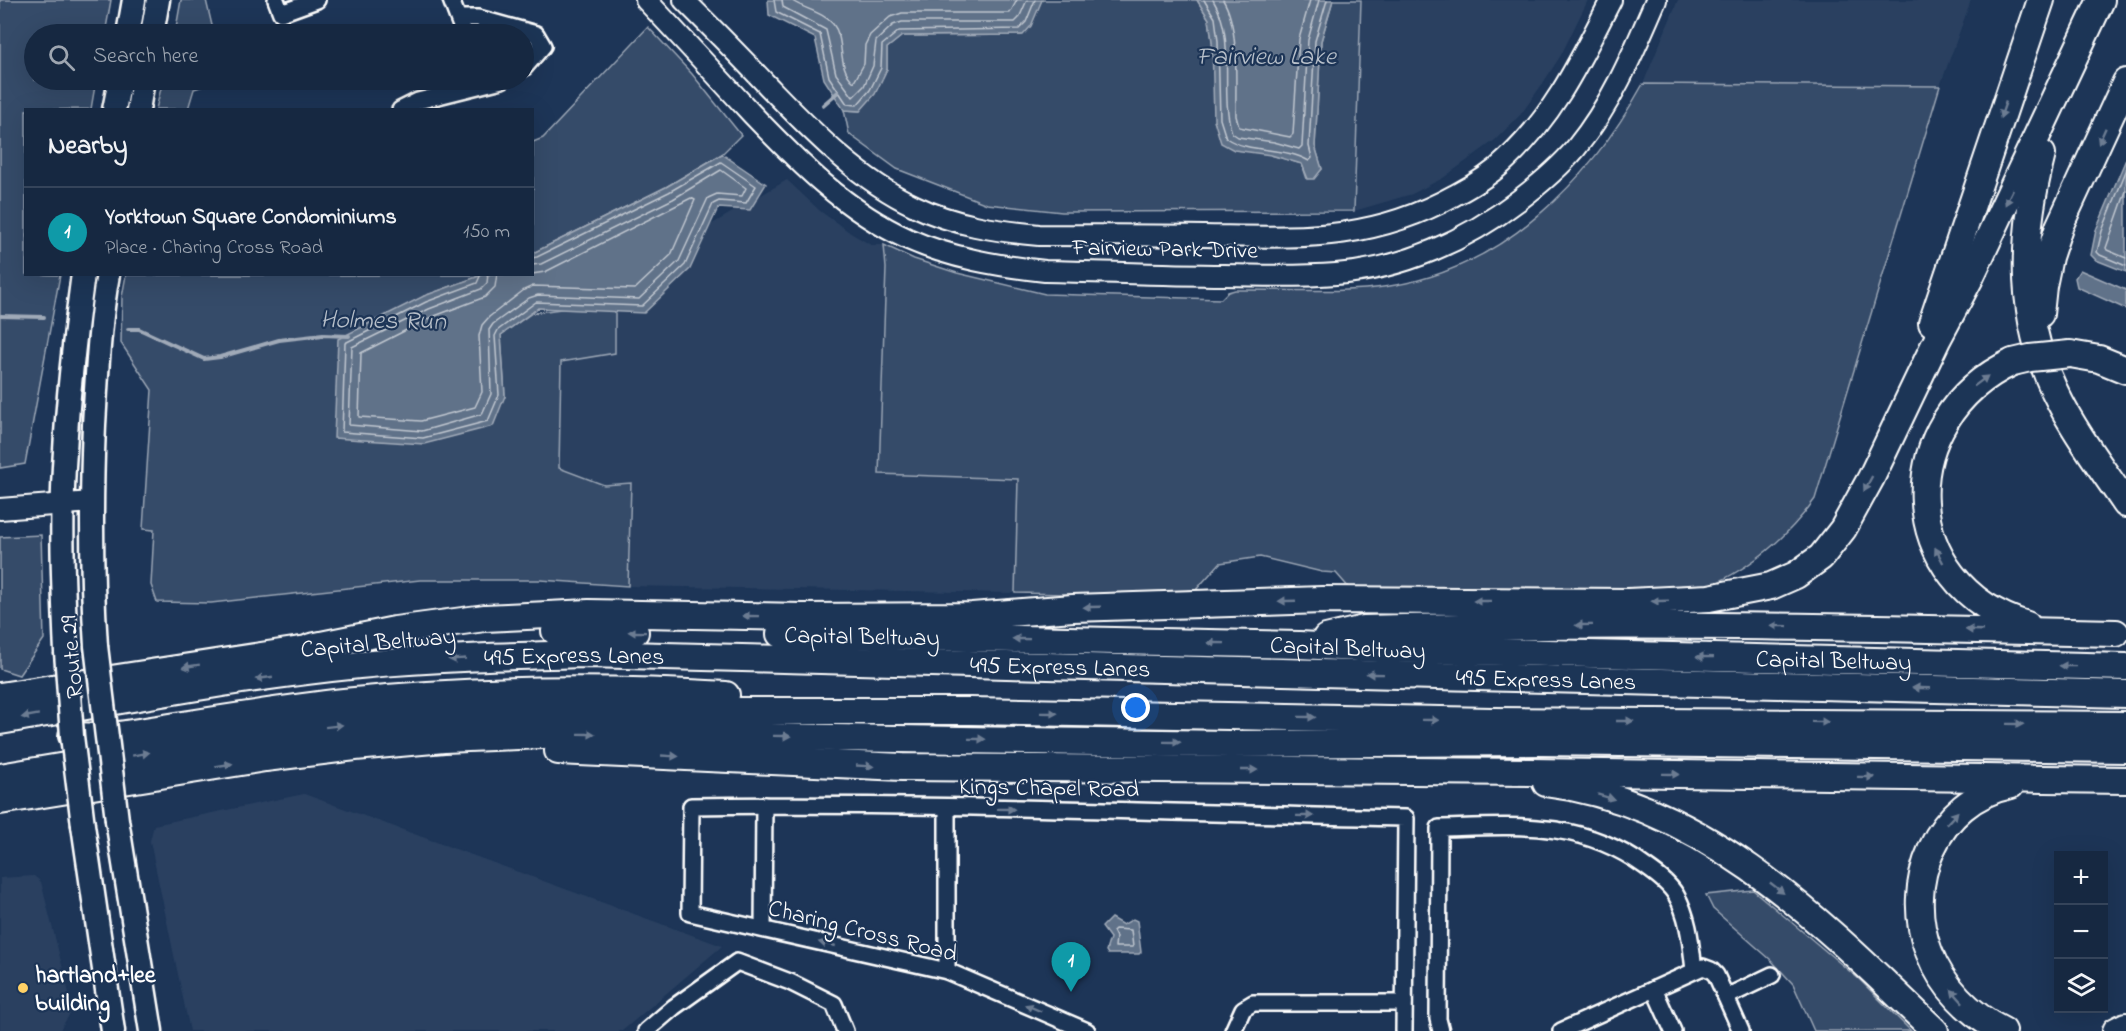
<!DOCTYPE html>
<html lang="en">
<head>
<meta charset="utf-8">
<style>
  :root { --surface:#162841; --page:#23344c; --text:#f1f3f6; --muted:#9ea6b1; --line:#35445a; --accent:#ffd166 }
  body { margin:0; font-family:"Indie Flower",sans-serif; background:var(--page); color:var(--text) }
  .controls { position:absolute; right:18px; bottom:18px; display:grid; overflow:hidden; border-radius:0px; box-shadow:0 6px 24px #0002 }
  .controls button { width:54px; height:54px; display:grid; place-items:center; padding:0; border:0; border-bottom:2px solid var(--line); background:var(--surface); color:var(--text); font:30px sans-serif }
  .you { position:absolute; left:1136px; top:708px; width:21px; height:21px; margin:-15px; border:4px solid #fff; border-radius:50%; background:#1a73e8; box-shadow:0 0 0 9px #1a73e833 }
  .badge { display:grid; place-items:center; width:39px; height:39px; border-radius:50%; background:var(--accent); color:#fff; font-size:20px; font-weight:700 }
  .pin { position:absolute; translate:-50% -50px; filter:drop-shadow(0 2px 3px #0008) }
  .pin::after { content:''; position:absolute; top:32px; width:21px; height:18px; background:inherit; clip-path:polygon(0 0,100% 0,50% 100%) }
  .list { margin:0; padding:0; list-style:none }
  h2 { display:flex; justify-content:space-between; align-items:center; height:78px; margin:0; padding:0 24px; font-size:26px }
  h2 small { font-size:20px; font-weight:400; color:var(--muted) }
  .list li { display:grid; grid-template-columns:39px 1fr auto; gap:18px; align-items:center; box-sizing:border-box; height:90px; padding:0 24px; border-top:2px solid var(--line) }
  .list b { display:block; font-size:22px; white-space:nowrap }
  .list p { margin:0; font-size:20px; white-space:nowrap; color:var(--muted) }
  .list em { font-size:20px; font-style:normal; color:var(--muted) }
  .icon { flex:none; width:33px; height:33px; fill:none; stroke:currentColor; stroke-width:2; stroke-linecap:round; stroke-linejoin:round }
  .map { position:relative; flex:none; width:2126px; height:1031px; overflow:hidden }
  .search { position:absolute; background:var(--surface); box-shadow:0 6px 24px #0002; left:24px; top:24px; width:510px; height:66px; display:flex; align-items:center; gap:15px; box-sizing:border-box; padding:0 21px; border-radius:33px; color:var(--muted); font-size:22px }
  .panel { position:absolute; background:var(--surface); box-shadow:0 6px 24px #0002; left:24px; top:108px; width:510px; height:168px; border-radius:0px }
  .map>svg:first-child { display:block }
  .built { fill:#2a4161 }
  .green { fill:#364b69; stroke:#9aa5b4; stroke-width:1.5 }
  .water { fill:#617289; stroke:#a0aab8; stroke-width:1.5 }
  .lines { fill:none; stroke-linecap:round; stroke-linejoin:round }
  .shore { stroke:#c0c7d0; stroke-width:1.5 }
  .stream { stroke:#a0aab8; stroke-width:4 }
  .street-casing { stroke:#fff; stroke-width:20 }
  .secondary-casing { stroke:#fff; stroke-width:24 }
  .primary-casing { stroke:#fff; stroke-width:27 }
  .highway-casing { stroke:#fff; stroke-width:30 }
  .street { stroke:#1d3557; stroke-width:15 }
  .secondary { stroke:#1d3557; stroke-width:20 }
  .primary { stroke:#1d3557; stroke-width:22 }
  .highway { stroke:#1d3557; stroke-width:26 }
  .primary-bridge-casing { stroke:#fff; stroke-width:27; stroke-linecap:butt }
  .highway-bridge-casing { stroke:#fff; stroke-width:30; stroke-linecap:butt }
  .primary-bridge { stroke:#1d3557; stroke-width:22 }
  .highway-bridge { stroke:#1d3557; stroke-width:26 }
  .oneway { fill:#6c7c92 }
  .poi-dot { fill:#ffd166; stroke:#1d3557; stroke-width:2 }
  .labels { text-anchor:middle; stroke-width:4.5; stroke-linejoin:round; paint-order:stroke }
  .street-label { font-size:24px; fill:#fff; stroke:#1d3557 }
  .poi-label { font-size:24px; font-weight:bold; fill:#fff; stroke:#1d3557; text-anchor:start }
  .water-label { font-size:26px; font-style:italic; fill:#b8c0ca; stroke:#1d3557 }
</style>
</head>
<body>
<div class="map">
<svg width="2126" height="1031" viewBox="0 0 2126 1031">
  <rect width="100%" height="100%" fill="#1d3557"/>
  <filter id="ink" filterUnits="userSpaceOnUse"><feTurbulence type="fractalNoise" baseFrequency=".0167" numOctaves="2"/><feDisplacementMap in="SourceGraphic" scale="12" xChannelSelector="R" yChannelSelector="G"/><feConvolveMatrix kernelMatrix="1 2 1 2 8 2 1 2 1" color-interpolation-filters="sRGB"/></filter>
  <g filter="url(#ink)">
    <g class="built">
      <path d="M1361 0H1588L1561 55 1543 83 1521 114 1495 140 1443 178 1412 194 1354 211Z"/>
      <path d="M1678 0H1971L1940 86 1643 84Z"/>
      <path d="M787 180 820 211 852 234 871 245H884L886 268 1019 479 1015 593 628 586 631 483 604 485 559 468 561 361 605 287Z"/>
      <path d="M304 794 722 946 622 1031H190L150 841 154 825Z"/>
      <path d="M34 876 41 882 73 1009 59 1031H0V878Z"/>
    </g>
    <g class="green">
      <path d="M0 0H111L105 34H34V80H96L91 109 26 110V274L60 275 25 464 0 468Z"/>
      <path d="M181 0H206L214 34H175Z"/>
      <path d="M1042 0H1197L1209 19 1212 41 1271 155 1302 164 1307 179 1322 169 1315 146 1321 41 1333 0H1361L1354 211 1062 212 987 204 897 169 849 134 844 110 860 111 887 69V48L902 36 1022 35Z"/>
      <path d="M648 27 692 74 741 135 722 154 666 187 533 253V142L543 138Z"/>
      <path d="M163 80H222L194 89 188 109H156Z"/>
      <path d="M1643 84 1940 86 1815 499C1784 542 1745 573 1695 592L1358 598 1336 573 1322 572 1260 557 1220 563 1194 592 1169 596 1015 593 1018 479 879 474 886 268 884 245 914 259 957 273 1045 294 1221 299 1228 292 1235 290C1286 289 1339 294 1390 286 1503 269 1590 180 1643 84Z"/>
      <path d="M126 275H482L424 296 505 396 501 335 532 313 568 308 605 287 615 312V353L561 362 559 468 604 485 631 483 628 586 540 580H420L211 603 157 602 151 585 154 530 143 529 152 390 121 343 122 297Z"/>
      <path d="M41 535 44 639 19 675 0 669V537Z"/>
      <path d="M1753 890 1860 980 1911 1031H1814L1793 984 1771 960 1713 909 1706 895Z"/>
    </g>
    <g class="water">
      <path d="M768 0H1042L1031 26 1023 35 902 36 887 48V69L875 94 860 111 844 110 824 79 815 38 769 15Z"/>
      <path d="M1197 0H1333L1321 41 1315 146 1322 169 1314 179H1308L1302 164 1271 155 1234 150 1221 143 1214 120 1212 41 1209 19Z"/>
      <path d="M722 154 766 184 750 210 718 208 690 269 644 313 538 308 501 335 505 396 493 426 424 444 334 438 338 339 424 296 482 275 532 274 533 253 666 187Z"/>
      <path d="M2126 159V272L2096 260 2091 255 2096 230Z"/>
      <path d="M2080 270 2126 290V309L2077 287 2075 278Z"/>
      <path d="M1111 918 1123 925 1133 919 1137 921 1141 952 1139 954H1108L1106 951 1110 938 1102 927Z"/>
    </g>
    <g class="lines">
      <g class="shore">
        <path d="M774 0 776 12 820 34 829 77 847 104 857 105 870 90 881 68 882 45 899 31 1019 29 1026 22 1035 0"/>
        <path d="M782 0 783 7 826 30 836 74 853 97 864 86 873 66 876 41 893 25 902 22H1015L1019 18 1027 0"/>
        <path d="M791 0C803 9 823 12 833 24 846 40 836 67 854 82L864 64 865 45 870 35 890 17 902 13H1010L1017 0"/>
        <path d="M1204 0 1215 18 1218 41 1220 119 1226 138C1250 154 1284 146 1309 161L1312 158 1309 146 1315 41 1327 0"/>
        <path d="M1213 0C1237 39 1219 90 1232 133L1238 137 1274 142 1299 149 1302 146 1308 40 1319 0"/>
        <path d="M1223 0C1240 27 1235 84 1236 116L1239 127 1290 137 1293 134 1299 39 1310 0"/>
        <path d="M2126 171 2102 231 2097 252 2100 255 2126 266"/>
        <path d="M2126 191 2106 248 2107 250 2126 258"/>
        <path d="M481 274 477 283 426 302 345 343 342 432 423 438 488 421 499 395 495 336 498 330 536 302 642 306 685 265 713 204 719 201 746 203 756 186 721 162 669 192 537 257 532 258"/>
        <path d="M488 274 487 283 481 289 429 309 352 347 349 425 422 431 482 414 491 394 489 330 493 324 529 298 538 295 639 299 679 261 708 198 717 194 742 196 746 188 721 170 673 199 541 264 532 265"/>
        <path d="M497 274 495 287 485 297 432 317 361 353 359 417 421 421 475 407 482 392 479 336 482 325 489 317 524 290 533 286 635 289 671 255 695 200 691 198 545 272 532 274"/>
        <path d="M1115 929 1131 930 1133 947H1115L1116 937 1113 931Z"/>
      </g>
      <g class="stream">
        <path d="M823 105 838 92"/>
        <path d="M0 316 44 317"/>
        <path d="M128 329H139L204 359 220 357 279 340 323 335 349 336"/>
      </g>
      <g class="street-casing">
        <g id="street">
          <path d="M276 0 281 13 317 0"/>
          <path d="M451 0 464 34"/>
          <path d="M459 18H478L536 34 543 46 524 68"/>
          <path d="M400 110 418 101 502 80"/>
          <path d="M763 929 764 805"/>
          <path d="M947 971V807"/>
          <path d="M1654 989 1673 1031"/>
          <path d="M1726 997 1772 975"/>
          <path d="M646 1031 674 1007 737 962 790 982 834 1004 845 1031"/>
          <path d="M1087 1031 947 971 690 913 691 806C929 802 1168 813 1406 818L1404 1031"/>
          <path d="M1233 1031 1243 1009 1253 1003H1404"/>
          <path d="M1441 1031 1438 1019 1439 828C1515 826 1581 819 1646 867 1656 874 1669 883 1676 895 1689 917 1691 945 1694 970"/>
          <path d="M1561 1031 1703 967 1711 970 1716 975 1741 1031"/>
        </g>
      </g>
      <g class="secondary-casing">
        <g id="secondary">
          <path d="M646 0C682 38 717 76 752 114 798 162 846 211 908 239 951 258 998 266 1045 271 1104 272 1163 275 1223 275 1260 276 1299 277 1336 274 1403 269 1467 240 1519 200 1540 184 1560 167 1576 148 1612 104 1634 51 1656 0"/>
          <path d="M684 0C712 28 740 56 767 85 811 130 857 179 915 206 954 225 997 231 1039 235 1094 235 1149 235 1203 236 1297 237 1369 243 1455 195 1474 185 1492 174 1507 159 1556 113 1581 58 1611 0"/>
          <path d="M0 509 92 502"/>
        </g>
      </g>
      <g class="primary-casing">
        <g id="primary">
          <path d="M128 34 134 0"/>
          <path d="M152 34 158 0"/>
          <path d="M114 110 120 80"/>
          <path d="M138 110 143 80"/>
          <path d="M96 646C91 572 91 499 94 425 97 375 99 324 108 274"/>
          <path d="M66 652C63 585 60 518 65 451 68 392 75 333 83 274"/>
          <path d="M117 820 151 1031"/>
          <path d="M83 825 113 1031"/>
        </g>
      </g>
      <g class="highway-casing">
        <g id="highway">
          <path d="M2042 154C2020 240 2018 323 2061 404 2079 439 2104 471 2126 504"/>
          <path d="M2040 314 2043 286 2049 257 2059 227 2126 82"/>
          <path d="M1932 323 2041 0"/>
          <path d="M2070 354 2099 359 2126 370"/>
          <path d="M2013 362C1891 418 1895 585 2027 625"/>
          <path d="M555 631 635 632"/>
          <path id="s1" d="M780 634 1299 645 1378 649 2126 667"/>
          <path d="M1326 638 1364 629C1615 622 1865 627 2116 633"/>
          <path d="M311 647 395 630 485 618 589 613 802 617 972 616 1073 608 1322 600 1628 602 1709 598 1771 586 1796 575 1821 557 1843 529 1871 478 1937 340 1969 280 2101 0"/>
          <path d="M0 696 327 646"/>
          <path id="s2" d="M0 721C119 701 239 677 359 665 435 658 511 656 587 654L2126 694"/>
          <path d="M72 736 106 737C185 725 265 711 344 702 472 689 598 687 726 695"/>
          <path d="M558 751 902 767 1531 772 2126 780"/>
          <path d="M0 777 197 744 387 719 547 711H970L1492 721 2126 725"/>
          <path d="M1546 783C1705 802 1826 926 1935 1031"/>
          <path d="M0 801 265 758 355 747 444 739 566 734 1229 744 1538 742 2126 749"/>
          <path d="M2003 1031C1970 1015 1942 986 1929 952 1902 884 1936 800 2011 785"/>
          <path d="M2116 1031 2126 1026"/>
        </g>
      </g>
      <use href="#street" class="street"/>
      <use href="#secondary" class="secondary"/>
      <use href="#primary" class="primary"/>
      <use href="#highway" class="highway"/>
      <g class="primary-bridge-casing">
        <g id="primary-bridge">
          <path d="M96 646 117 820"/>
          <path d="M66 652 72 736 83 825"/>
        </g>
      </g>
      <g class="highway-bridge-casing">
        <path id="highway-bridge" d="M2013 362 2030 358 2070 354"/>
      </g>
      <use href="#primary-bridge" class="primary-bridge"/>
      <use href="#highway-bridge" class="highway-bridge"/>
    </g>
    <defs><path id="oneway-solid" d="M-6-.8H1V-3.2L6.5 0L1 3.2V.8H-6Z" transform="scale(1.5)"/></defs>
    <g class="oneway">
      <use href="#oneway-solid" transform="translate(2003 110) rotate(109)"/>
      <use href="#oneway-solid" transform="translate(2102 136) rotate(114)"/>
      <use href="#oneway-solid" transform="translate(2009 197) rotate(116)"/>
      <use href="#oneway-solid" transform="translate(1981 381) rotate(-37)"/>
      <use href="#oneway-solid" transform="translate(1868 484) rotate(118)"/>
      <use href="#oneway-solid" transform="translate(1939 555) rotate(-118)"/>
      <use href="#oneway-solid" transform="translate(1287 601) rotate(178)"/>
      <use href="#oneway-solid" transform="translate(1482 601) rotate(-180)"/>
      <use href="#oneway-solid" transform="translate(1660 601) rotate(178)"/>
      <use href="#oneway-solid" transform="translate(1092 607) rotate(178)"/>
      <use href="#oneway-solid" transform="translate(751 616) rotate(-179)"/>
      <use href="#oneway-solid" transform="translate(1584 625) rotate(179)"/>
      <use href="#oneway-solid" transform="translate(1779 626) rotate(-179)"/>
      <use href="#oneway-solid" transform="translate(1974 630) rotate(-178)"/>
      <use href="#oneway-solid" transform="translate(637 632) rotate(-179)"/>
      <use href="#oneway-solid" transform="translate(1021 639) rotate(-179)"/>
      <use href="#oneway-solid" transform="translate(1216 643) rotate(-179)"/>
      <use href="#oneway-solid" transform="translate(1705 657) rotate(-179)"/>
      <use href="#oneway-solid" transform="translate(457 659) rotate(177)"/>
      <use href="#oneway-solid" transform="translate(191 666) rotate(171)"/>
      <use href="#oneway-solid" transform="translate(2068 666) rotate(-179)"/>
      <use href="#oneway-solid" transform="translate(1375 674) rotate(-179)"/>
      <use href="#oneway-solid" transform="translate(264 678) rotate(172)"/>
      <use href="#oneway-solid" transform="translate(1921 688) rotate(-178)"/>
      <use href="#oneway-solid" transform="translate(1049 713) rotate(1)"/>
      <use href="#oneway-solid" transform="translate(30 716) rotate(170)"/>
      <use href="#oneway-solid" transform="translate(1307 717) rotate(1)"/>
      <use href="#oneway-solid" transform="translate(1430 720) rotate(1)"/>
      <use href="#oneway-solid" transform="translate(1625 721)"/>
      <use href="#oneway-solid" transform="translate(1820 722) rotate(1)"/>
      <use href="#oneway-solid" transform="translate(2015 724) rotate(1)"/>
      <use href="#oneway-solid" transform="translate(334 726) rotate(-7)"/>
      <use href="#oneway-solid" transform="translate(587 734) rotate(1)"/>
      <use href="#oneway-solid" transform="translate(782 736) rotate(1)"/>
      <use href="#oneway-solid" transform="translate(977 739) rotate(1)"/>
      <use href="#oneway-solid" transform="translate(1172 742) rotate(1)"/>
      <use href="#oneway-solid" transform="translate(141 754) rotate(-10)"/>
      <use href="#oneway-solid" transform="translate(670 756) rotate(3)"/>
      <use href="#oneway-solid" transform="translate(224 765) rotate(-9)"/>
      <use href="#oneway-solid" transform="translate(865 766) rotate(3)"/>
      <use href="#oneway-solid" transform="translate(1249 770)"/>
      <use href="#oneway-solid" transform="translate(1671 774) rotate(1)"/>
      <use href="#oneway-solid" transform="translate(1866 777) rotate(1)"/>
      <use href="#oneway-solid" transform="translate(1606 797) rotate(17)"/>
      <use href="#oneway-solid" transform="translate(1006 809) rotate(1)"/>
      <use href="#oneway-solid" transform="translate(1305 816) rotate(1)"/>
      <use href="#oneway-solid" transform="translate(1952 818) rotate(-47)"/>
      <use href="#oneway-solid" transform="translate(1777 888) rotate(38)"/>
      <use href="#oneway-solid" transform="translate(827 944) rotate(-167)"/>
      <use href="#oneway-solid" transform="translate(1957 996) rotate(-132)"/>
      <use href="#oneway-solid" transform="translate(1033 1008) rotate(-157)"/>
    </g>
  </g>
  <circle class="poi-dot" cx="23" cy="988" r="6"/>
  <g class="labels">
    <g class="street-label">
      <text transform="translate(1165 248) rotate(1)" y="8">Fairview Park Drive</text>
      <text dy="8" stroke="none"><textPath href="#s1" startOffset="82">Capital Beltway</textPath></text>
      <text transform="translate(378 642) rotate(-5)" y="8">Capital Beltway</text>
      <text dy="8" stroke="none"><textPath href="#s1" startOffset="568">Capital Beltway</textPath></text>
      <text transform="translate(71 657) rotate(-95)" y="8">Route 29</text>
      <text dy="8" stroke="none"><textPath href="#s2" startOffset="579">495 Express Lanes</textPath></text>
      <text dy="8" stroke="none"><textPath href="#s1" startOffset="1054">Capital Beltway</textPath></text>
      <text dy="8" stroke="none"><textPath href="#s2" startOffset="1065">495 Express Lanes</textPath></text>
      <text dy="8" stroke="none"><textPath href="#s2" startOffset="1551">495 Express Lanes</textPath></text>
      <text transform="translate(1049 787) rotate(1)" y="8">Kings Chapel Road</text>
      <text transform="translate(863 930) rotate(14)" y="8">Charing Cross Road</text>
    </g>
    <g class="poi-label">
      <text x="35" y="982">hartland+lee<tspan x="35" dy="28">building</tspan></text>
    </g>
    <g class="water-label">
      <text x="1266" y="64">Fairview Lake</text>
      <text transform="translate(383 319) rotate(1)" y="9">Holmes Run</text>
    </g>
  </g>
</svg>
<div class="controls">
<button>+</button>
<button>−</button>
<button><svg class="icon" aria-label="layers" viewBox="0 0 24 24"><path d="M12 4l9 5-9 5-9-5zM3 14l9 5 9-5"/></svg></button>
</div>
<div class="you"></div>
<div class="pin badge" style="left:1071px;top:992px;background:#0f9aa8">1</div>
<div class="search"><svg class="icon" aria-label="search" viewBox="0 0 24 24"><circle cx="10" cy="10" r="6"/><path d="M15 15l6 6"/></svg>Search here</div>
<section class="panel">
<h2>Nearby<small></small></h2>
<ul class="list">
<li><span class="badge" style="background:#0f9aa8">1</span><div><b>Yorktown Square Condominiums</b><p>Place · Charing Cross Road</p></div><em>150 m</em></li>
</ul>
</section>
</div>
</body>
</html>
